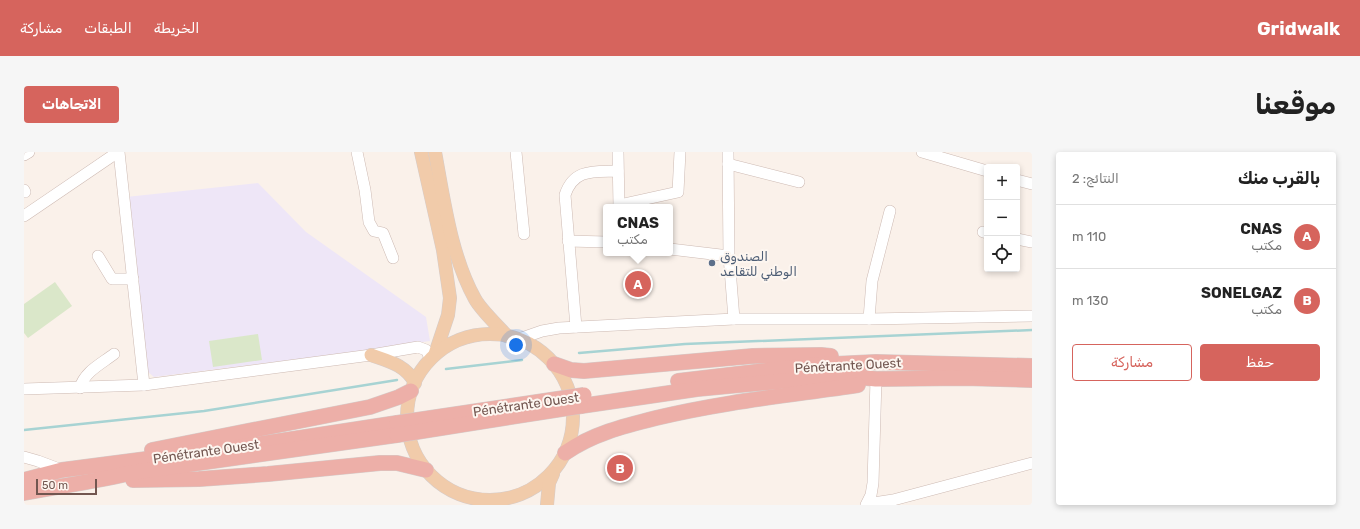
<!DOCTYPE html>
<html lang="ar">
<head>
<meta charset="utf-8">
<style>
  :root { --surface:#fff; --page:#f6f6f6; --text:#222; --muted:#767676; --line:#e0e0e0; --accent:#d6645d }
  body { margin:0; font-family:Rubik,Vazirmatn,sans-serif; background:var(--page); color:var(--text); direction:rtl }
  .controls { position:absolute; right:12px; top:12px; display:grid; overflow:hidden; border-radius:4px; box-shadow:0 2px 6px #0003 }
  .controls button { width:36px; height:36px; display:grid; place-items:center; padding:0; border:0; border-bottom:1px solid var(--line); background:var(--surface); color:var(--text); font:20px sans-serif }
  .scale { position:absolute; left:12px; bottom:10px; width:61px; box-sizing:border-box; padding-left:4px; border:2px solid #725650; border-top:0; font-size:11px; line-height:14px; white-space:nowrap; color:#725650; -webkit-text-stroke:3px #fdf6f0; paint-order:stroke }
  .you { position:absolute; left:492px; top:193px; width:14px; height:14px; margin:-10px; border:3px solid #fff; border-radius:50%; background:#1a73e8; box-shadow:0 0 0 6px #1a73e833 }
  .badge { display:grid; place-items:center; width:26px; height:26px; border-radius:50%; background:var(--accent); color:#fff; font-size:13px; font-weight:700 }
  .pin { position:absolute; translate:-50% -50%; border:2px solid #fff; box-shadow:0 1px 4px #0006 }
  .popup { position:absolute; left:579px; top:52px; width:70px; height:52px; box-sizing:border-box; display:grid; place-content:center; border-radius:4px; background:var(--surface); filter:drop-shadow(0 1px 3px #0005); font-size:13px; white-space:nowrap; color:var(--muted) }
  .popup b { font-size:15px; color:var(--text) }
  .popup::after { content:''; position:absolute; left:50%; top:100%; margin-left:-8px; border:8px solid transparent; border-top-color:var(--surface) }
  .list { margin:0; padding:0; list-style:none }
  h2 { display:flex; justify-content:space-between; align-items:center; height:52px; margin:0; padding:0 16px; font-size:17px }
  h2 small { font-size:13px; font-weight:400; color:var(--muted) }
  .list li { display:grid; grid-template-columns:26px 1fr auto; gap:12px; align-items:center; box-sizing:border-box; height:64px; padding:0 16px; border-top:1px solid var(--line) }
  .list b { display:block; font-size:15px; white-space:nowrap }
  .list p { margin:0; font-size:13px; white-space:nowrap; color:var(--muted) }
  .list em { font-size:13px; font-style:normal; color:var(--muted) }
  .actions { display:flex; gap:8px; padding:12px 16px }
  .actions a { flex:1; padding:9px 0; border:1px solid var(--accent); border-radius:4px; text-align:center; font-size:14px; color:var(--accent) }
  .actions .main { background:var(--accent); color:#fff }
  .icon { flex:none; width:22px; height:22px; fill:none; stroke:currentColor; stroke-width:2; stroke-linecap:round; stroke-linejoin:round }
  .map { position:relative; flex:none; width:1008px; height:353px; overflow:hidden; direction:ltr; border-radius:4px }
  header { display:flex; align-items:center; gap:24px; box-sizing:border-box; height:56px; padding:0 20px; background:var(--accent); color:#fff }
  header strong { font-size:19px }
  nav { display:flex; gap:22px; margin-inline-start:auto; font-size:14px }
  .intro { display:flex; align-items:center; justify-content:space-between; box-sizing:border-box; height:96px; padding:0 24px }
  h1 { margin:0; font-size:28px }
  .button { padding:10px 18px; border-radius:4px; background:var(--accent); color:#fff; font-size:14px; font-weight:700 }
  main { display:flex; gap:24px; padding:0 24px }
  aside { flex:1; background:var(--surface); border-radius:4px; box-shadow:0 2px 6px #0003 }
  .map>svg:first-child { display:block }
  .education { fill:#eee6f7 }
  .green { fill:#dae7c9 }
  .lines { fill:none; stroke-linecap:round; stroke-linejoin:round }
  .stream { stroke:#a7d3d3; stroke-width:2.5 }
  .minor-casing { stroke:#cdbab3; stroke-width:12 }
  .major-casing { stroke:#d5ccca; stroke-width:14 }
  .highway-casing { stroke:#d5ccca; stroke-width:16 }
  .minor { stroke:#fff; stroke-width:11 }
  .major { stroke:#f1cbaa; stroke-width:13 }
  .highway { stroke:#edafa8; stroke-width:15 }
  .highway-bridge-casing { stroke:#d5ccca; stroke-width:16; stroke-linecap:butt }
  .highway-bridge { stroke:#edafa8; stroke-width:15 }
  .service-dot { fill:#5c6f8a; stroke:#fdf6f0; stroke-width:1.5 }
  .labels { text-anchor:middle; stroke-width:4; stroke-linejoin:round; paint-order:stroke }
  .service-label { font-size:13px; fill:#4e5e75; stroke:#fdf6f0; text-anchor:start }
  .street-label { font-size:13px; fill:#725650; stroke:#fdf6f0 }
</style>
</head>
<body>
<header>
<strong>Gridwalk</strong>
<nav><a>الخريطة</a><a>الطبقات</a><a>مشاركة</a></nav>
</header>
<div class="intro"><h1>موقعنا</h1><a class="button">الاتجاهات</a></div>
<main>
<aside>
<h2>بالقرب منك<small>النتائج: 2</small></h2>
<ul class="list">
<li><span class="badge">A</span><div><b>CNAS</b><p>مكتب</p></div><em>110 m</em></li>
<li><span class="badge">B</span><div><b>SONELGAZ</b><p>مكتب</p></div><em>130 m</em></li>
</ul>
<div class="actions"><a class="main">حفظ</a><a>مشاركة</a></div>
</aside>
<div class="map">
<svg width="1008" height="353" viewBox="0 0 1008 353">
  <rect width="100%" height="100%" fill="#faf1ea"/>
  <path class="education" d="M234 31 282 80 402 165 406 189 299 204 130 225 124 220 102 45Z"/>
  <g class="green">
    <path d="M31 130 48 154 4 186 0 181V152Z"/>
    <path d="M234 182 238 208 189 215 185 189Z"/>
  </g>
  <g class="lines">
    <g class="stream">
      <path d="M555 201 661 192 1008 178"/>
      <path d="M422 217 498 208"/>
      <path d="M0 278 180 259 373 228"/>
    </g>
    <g class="minor-casing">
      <g id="minor">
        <path d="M95 0 120 233"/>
        <path d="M333 0 341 38 345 70 350 79 359 81 369 106"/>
        <path d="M492 0 500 82"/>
        <path d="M594 0 595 55"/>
        <path d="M704 0 705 104 710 167"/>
        <path d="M898 0 963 19"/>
        <path d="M0 3 5 0"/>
        <path d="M704 12 775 30"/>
        <path d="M993 28 1008 32"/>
        <path d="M0 38 1 40"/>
        <path d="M595 53 654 40 656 0"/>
        <path d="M0 64 94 0"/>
        <path d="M959 80 963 81"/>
        <path d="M993 87 1008 90"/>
        <path d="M544 89 582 90"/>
        <path d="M646 97 705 104"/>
        <path d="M74 104 88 127H109"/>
        <path d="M845 167 848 129 866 59"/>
        <path d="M552 175 541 43C550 16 570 20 594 19"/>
        <path d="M495 187 518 179 535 176 710 167H845L1008 164"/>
        <path d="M56 236C60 220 77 212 90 202"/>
        <path d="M0 237 120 233 347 203 394 195 402 198 407 207"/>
        <path d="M0 305 14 309 38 318"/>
        <path d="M843 352 869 348 1008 311"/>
        <path d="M842 353 847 343 849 331 852 227"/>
      </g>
    </g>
    <g class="major-casing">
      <g id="major">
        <path d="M397 0 419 98 426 146 424 163 411 202"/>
        <path d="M411 0C420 48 427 104 451 147 457 158 474 174 483 184"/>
        <circle cx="466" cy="265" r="83"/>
        <path d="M347 203C364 209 382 213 391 231"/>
        <path d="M523 353 525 331 529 322"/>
      </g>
    </g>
    <g class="highway-casing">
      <g id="highway">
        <path d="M530 212 547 218 560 219 729 204 797 203 807 204"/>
        <path d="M654 229 790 213 852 210 1008 214"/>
        <path d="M557 254 673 237 792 226 834 225 852 227 940 226 1008 228"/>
        <path d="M128 298 346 255 375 245 387 239"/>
        <path d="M541 301C568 282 600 274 632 266 698 250 767 243 834 233"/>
        <path d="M0 328 38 318 215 295 373 271"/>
        <path d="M109 328 175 327 244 322 356 311H373L402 318"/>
        <path d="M0 341C37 334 74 329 111 320L373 283"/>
      </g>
    </g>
    <use href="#minor" class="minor"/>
    <use href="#major" class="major"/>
    <use href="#highway" class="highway"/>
    <g class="highway-bridge-casing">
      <g id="highway-bridge">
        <path d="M373 271 560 243"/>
        <path d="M373 283 557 254"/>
      </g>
    </g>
    <use href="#highway-bridge" class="highway-bridge"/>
  </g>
  <circle class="service-dot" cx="688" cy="111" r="4"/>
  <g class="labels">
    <g class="service-label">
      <text x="696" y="109">الصندوق<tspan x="696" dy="15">الوطني للتقاعد</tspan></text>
    </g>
    <g class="street-label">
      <text transform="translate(824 213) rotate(-3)" y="5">Pénétrante Ouest</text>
      <text transform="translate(502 252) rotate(-8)" y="5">Pénétrante Ouest</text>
      <text transform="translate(182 299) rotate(-8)" y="5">Pénétrante Ouest</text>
    </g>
  </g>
</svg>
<div class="controls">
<button>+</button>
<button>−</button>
<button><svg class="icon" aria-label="locate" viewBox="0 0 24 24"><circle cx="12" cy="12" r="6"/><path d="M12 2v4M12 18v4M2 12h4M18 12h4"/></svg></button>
</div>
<div class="scale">50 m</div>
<div class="you"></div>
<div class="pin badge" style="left:614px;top:132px">A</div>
<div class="popup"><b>CNAS</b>مكتب</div>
<div class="pin badge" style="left:596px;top:316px">B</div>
</div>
</main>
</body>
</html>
